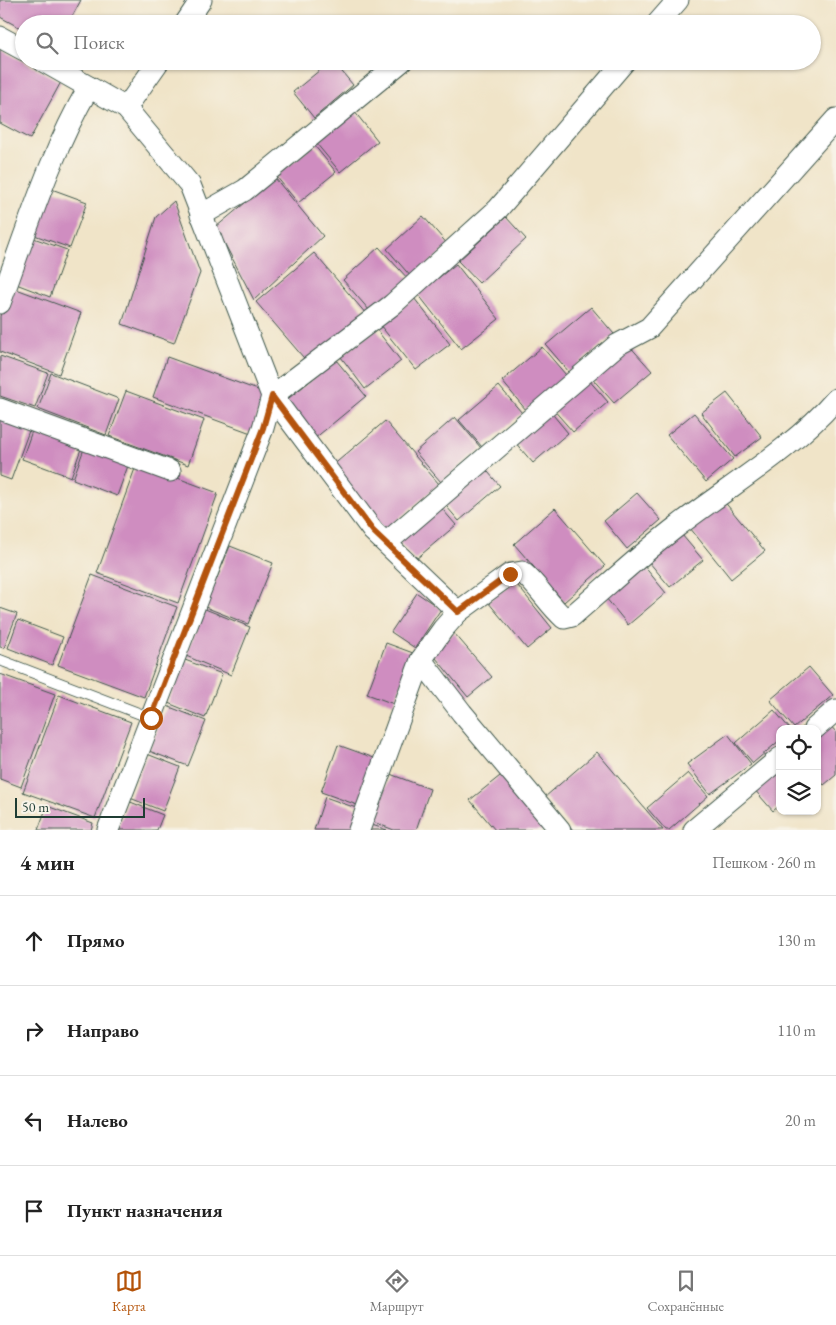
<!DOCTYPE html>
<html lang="ru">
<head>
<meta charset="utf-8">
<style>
  :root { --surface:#fff; --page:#f6f6f6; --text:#222; --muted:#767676; --line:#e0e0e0; --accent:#b45309 }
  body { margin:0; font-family:"EB Garamond",serif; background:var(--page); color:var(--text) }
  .controls { position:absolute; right:15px; bottom:15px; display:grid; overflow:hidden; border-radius:10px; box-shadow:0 1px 4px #0004 }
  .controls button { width:45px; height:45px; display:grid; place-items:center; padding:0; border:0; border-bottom:1px solid var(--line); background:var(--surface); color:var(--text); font:25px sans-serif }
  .scale { position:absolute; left:15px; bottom:12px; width:130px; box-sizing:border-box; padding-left:5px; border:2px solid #1f3d34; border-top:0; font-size:14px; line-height:18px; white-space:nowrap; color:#1f3d34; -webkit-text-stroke:4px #f7f3e8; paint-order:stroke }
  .stop { position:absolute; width:15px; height:15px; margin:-11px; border:4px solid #b45309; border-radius:50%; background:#fff }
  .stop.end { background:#b45309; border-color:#fff; box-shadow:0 1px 5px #0008 }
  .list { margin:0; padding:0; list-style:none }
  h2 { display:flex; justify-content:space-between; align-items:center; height:65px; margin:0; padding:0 20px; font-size:21px }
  h2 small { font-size:16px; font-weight:400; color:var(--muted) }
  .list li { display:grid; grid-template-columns:32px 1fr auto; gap:15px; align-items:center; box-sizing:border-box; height:90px; padding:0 20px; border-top:1px solid var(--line) }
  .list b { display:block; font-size:19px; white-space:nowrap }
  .list em { font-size:16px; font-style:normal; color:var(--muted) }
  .icon { flex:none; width:28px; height:28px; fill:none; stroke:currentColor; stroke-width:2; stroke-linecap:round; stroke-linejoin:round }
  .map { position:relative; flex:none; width:836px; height:830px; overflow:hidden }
  .search { position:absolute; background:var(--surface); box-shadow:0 1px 4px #0004; left:15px; right:15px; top:15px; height:55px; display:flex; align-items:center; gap:12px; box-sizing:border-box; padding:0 18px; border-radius:28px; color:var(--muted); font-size:19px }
  .sheet { height:425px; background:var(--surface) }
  nav { display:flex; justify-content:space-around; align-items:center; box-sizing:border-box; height:70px; border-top:1px solid var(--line); background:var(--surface); font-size:14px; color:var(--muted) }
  nav a { display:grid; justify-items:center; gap:2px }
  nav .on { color:var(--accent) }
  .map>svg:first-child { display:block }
  .building { fill:#cf8dc0 }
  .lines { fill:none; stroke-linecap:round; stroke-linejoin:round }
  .lane-casing { stroke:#3e564a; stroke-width:12 }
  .street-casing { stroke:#3e564a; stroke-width:23 }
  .lane { stroke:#fff; stroke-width:10 }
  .street { stroke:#fff; stroke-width:21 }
  .route { stroke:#b45309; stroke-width:6 }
</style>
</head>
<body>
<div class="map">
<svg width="836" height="830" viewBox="0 0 836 830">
  <rect width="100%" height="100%" fill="#f7f3e8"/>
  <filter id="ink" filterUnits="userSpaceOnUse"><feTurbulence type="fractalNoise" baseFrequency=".02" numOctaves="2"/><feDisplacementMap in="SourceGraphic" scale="10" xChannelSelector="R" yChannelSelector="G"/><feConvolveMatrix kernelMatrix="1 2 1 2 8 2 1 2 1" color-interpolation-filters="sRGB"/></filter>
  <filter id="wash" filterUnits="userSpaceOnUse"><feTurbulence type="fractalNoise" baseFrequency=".0096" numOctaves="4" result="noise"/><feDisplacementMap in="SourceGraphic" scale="20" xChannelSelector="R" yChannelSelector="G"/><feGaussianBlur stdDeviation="1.12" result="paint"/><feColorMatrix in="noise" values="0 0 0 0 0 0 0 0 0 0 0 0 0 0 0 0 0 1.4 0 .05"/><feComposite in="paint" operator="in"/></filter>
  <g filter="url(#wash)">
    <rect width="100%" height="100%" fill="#f0e4c8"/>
    <g id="blocks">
      <g class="building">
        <path d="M0 0H81L68 24H24V30L0 17Z"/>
        <path d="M0 49 61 82 30 139 0 123Z"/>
        <path d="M331 61H333L353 85 314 118 293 92Z"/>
        <path d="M354 111 378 141 340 172 316 143Z"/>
        <path d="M314 145 336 172 298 203 276 176Z"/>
        <path d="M275 178 323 236 254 300 216 227Z"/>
        <path d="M46 187 87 202 70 248 29 233Z"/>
        <path d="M174 201 200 273 174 343 122 324 156 217Z"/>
        <path d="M423 216 449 246 412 278 387 249Z"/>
        <path d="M506 217 526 239 479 283 458 261Z"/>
        <path d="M28 236 67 250 50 297 11 282Z"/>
        <path d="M379 247 409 280 370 311 343 280Z"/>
        <path d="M314 253 367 315 309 364 256 302Z"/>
        <path d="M456 264 499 319 461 349 418 294Z"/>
        <path d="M11 287 81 313 59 374 0 352V316Z"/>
        <path d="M414 298 450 344 416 370 380 325Z"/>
        <path d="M591 307 614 334 569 372 546 345Z"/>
        <path d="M376 329 401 361 365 389 341 357Z"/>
        <path d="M627 343 652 371 614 403 589 375Z"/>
        <path d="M542 347 566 375 526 410 502 381Z"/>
        <path d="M0 356 48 373 35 408 0 396Z"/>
        <path d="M167 357 266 393 251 433 153 397Z"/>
        <path d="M336 360 366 396 314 439 284 402Z"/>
        <path d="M51 373 119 399 106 435 38 409Z"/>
        <path d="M587 378 608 402 573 432 552 408Z"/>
        <path d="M499 386 522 413 482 447 459 420Z"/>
        <path d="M126 391 204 420 188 465 109 436Z"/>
        <path d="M727 393 762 437 735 457 701 413Z"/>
        <path d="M549 410 568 433 533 463 514 441Z"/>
        <path d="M694 413 733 459 706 482 667 435Z"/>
        <path d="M0 416 30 428 11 480 0 476Z"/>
        <path d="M455 417 481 448 441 482 415 452Z"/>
        <path d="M385 421 439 484 385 530 331 467Z"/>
        <path d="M33 428 82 446 71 477 22 459Z"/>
        <path d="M85 446 129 463 117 496 73 479Z"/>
        <path d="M137 463 218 493 178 603 97 573Z"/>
        <path d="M482 465 500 486 459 521 441 500Z"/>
        <path d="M637 493 661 520 627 549 604 521Z"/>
        <path d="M723 500 765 551 731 579 690 528Z"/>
        <path d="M437 503 456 525 415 560 396 538Z"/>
        <path d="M555 508 605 566 564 602 514 544Z"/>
        <path d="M682 535 703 560 670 587 649 562Z"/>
        <path d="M230 546 273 563 248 624 205 607Z"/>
        <path d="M644 566 666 593 628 625 606 598Z"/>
        <path d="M92 575 177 607 144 697 58 665Z"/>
        <path d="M514 581 552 628 527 649 488 602Z"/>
        <path d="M417 593 441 609 415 648 391 632Z"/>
        <path d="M0 608 17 614 4 648 0 647Z"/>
        <path d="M205 609 250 627 231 675 186 656Z"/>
        <path d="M18 620 63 637 52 665 8 648Z"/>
        <path d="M454 633 492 677 468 697 431 652Z"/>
        <path d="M386 643 413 653 394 704 367 694Z"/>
        <path d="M185 660 222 674 205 718 168 703Z"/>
        <path d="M809 667 833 695 794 728 770 700Z"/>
        <path d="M0 674 55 694 21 787 0 779Z"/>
        <path d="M59 695 131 722 95 818 23 792Z"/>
        <path d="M167 706 206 721 188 766 149 751Z"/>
        <path d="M774 710 790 729H780V740L753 763 736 743Z"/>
        <path d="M829 724 836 732V775L824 785 817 777V733Z"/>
        <path d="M728 734 751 764 710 794 687 764Z"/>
        <path d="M338 745 377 759 360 806 321 792Z"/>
        <path d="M597 752 663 830H573L545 797Z"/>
        <path d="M147 754 180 767 163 811 130 798Z"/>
        <path d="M780 766V805L773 811 753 788Z"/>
        <path d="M505 772 553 830H495L470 800Z"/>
        <path d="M688 773 708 796 669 830H666L647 808Z"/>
        <path d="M390 774 430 789 416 830H394L373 822Z"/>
        <path d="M325 797 359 809 352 830H314Z"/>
        <path d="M128 801 163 815 157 830H117Z"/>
        <path d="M47 806 93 823 91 830H38Z"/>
        <path d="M372 825 387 830H370Z"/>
      </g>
    </g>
  </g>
  <g filter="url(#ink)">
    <use href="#blocks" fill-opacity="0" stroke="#3e564a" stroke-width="1"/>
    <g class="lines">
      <g class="lane-casing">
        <path id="lane" d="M0 660 151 718"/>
      </g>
      <g class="street-casing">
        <g id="street">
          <path d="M185 24 201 0"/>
          <path d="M657 24 678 0"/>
          <path d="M0 37 24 50"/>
          <path d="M43 61 126 108 190 185 272 396 373 531 458 612 443 629 421 660 462 713 560 830"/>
          <path d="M126 108 159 61"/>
          <path d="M201 215 245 190 402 61"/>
          <path d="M0 303C27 230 50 154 89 87"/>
          <path d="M0 409 170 471"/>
          <path d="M386 543 617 345 649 328 836 119"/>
          <path d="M458 612 510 574 522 572C538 585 548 604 564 618L572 616C607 586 642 553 679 525 731 485 794 448 836 399"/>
          <path d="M814 729 836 710"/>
          <path d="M108 830 263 428 272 396 392 305 498 209 625 61"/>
          <path d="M359 830 421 660"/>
          <path d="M694 830 780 758"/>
        </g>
      </g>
      <use href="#lane" class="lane"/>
      <use href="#street" class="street"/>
    </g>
  </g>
  <g class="lines" filter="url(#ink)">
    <path class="route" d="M151 718 263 428 272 396 373 531 458 612 510 574"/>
  </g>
</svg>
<div class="controls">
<button><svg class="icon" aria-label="locate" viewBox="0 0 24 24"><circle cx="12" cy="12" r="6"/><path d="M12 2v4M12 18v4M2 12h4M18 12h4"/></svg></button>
<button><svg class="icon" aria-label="layers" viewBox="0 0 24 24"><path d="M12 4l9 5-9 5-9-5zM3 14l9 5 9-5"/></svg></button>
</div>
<div class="scale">50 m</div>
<div class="stop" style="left:151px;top:718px"></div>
<div class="stop end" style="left:510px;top:574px"></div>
<div class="search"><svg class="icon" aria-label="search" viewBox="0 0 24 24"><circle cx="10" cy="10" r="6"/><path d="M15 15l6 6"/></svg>Поиск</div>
</div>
<section class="sheet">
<h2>4 мин<small>Пешком · 260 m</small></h2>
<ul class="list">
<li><svg class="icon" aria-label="ahead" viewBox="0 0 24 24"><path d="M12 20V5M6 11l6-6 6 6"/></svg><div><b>Прямо</b></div><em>130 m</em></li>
<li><svg class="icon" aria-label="right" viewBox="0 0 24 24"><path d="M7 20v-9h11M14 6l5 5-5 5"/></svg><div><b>Направо</b></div><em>110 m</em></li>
<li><svg class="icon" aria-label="left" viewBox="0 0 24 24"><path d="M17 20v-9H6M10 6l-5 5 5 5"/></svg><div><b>Налево</b></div><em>20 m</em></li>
<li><svg class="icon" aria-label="arrive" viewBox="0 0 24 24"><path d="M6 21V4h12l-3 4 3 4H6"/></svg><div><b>Пункт назначения</b></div></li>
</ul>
</section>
<nav>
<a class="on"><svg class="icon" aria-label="map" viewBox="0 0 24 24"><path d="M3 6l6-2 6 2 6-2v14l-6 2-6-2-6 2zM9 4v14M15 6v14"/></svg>Карта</a>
<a><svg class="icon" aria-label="directions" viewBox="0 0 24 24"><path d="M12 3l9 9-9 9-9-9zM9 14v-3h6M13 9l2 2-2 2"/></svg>Маршрут</a>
<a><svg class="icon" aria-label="saved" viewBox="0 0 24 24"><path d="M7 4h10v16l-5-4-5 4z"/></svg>Сохранённые</a>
</nav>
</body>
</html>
